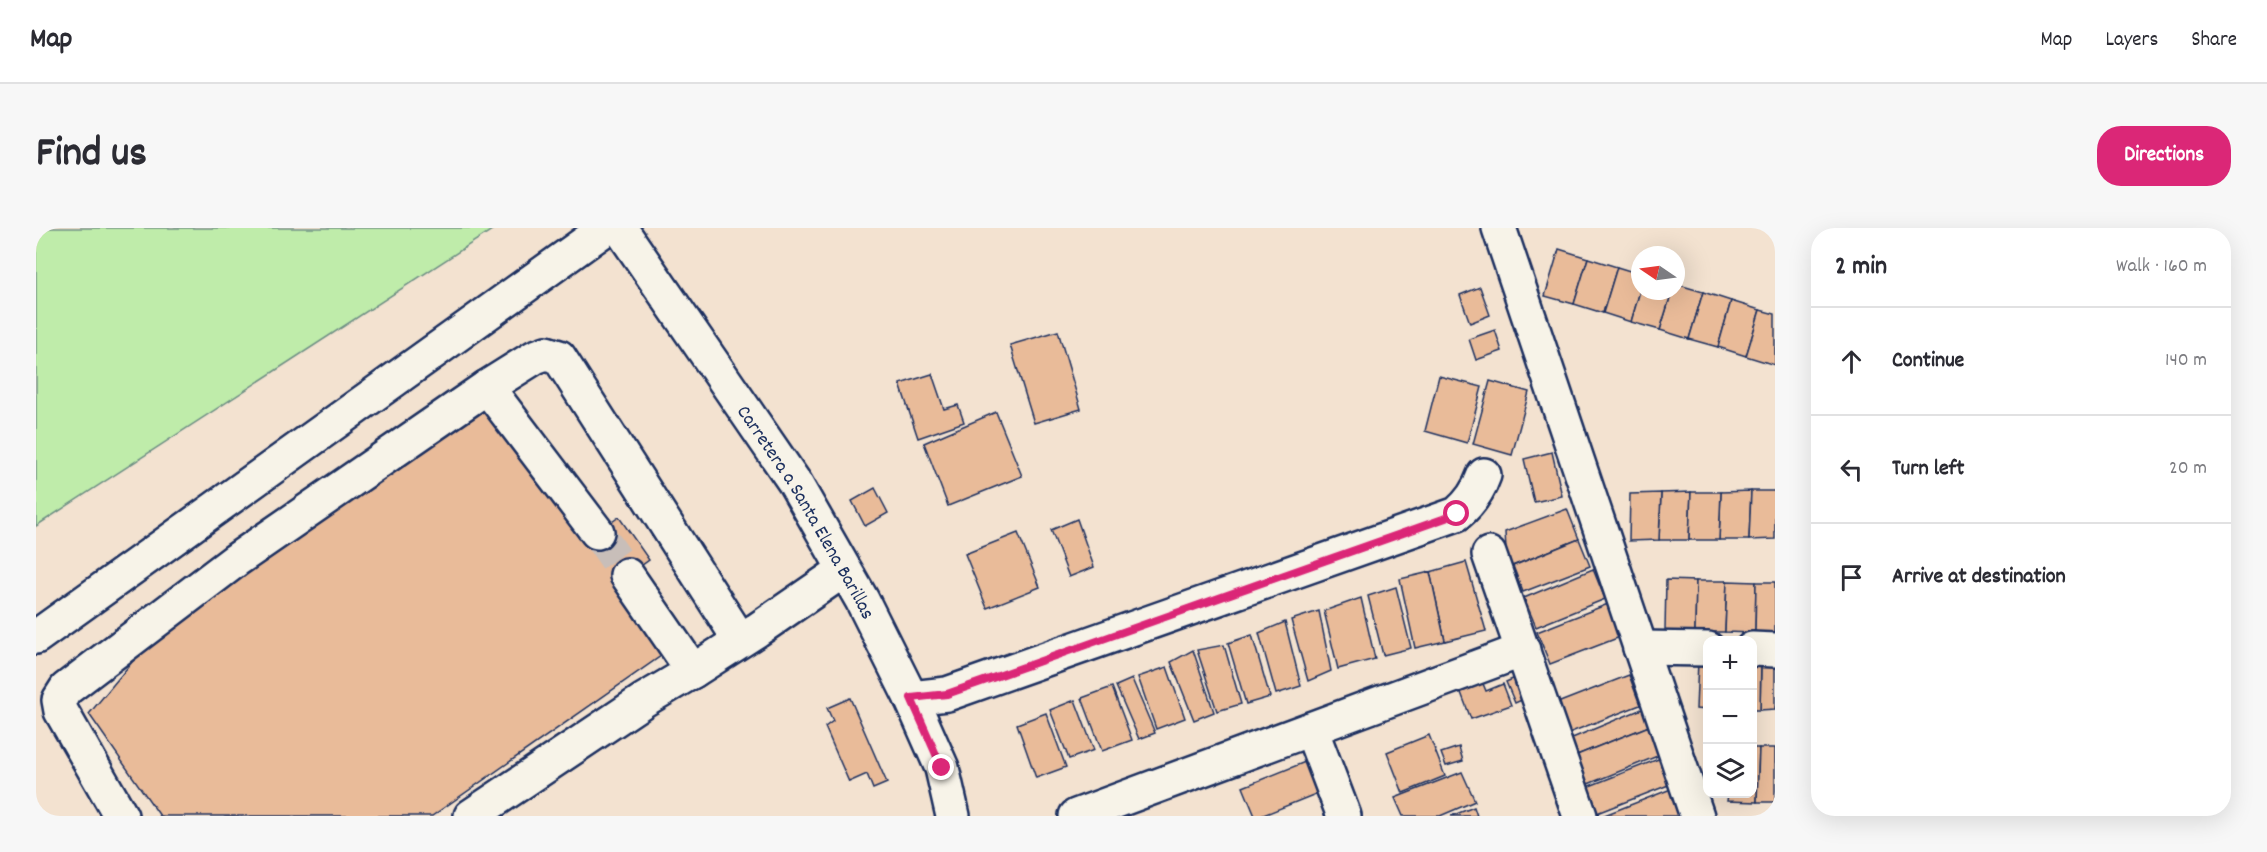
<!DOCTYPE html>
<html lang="en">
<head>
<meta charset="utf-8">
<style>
  :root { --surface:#fff; --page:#f7f7f7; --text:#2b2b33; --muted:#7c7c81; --line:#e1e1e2; --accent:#db2777 }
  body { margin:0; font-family:Dekko,sans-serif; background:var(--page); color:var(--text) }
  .controls { position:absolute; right:18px; bottom:18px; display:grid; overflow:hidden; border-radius:12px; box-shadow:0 6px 24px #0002 }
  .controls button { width:54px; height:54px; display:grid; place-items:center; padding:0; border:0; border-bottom:2px solid var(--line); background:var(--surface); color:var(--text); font:30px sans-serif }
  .compass { position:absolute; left:1595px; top:18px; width:54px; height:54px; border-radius:50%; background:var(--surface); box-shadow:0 6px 24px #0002; rotate:283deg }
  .stop { position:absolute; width:18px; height:18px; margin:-14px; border:4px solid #db2777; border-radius:50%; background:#fff }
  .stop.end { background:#db2777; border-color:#fff; box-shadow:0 2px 6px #0008 }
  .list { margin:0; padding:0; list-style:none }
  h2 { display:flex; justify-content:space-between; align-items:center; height:78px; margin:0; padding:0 24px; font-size:26px }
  h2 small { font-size:20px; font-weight:400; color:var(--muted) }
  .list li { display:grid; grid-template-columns:39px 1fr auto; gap:18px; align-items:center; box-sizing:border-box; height:108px; padding:0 24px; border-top:2px solid var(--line) }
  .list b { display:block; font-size:22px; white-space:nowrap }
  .list em { font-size:20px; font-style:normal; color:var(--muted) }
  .icon { flex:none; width:33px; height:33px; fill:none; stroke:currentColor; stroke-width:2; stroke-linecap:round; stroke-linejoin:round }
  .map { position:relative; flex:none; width:1739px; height:588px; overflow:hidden; border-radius:24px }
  header { display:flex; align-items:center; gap:36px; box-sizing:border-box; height:84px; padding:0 30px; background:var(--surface); border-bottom:2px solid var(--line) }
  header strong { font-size:28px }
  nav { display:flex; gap:33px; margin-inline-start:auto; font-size:21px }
  .intro { display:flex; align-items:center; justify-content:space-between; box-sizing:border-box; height:144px; padding:0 36px }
  h1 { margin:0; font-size:42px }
  .button { padding:15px 27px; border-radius:24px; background:var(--accent); color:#fff; font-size:21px; font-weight:700 }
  main { display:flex; gap:36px; padding:0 36px }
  aside { flex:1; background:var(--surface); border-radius:24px; box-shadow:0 6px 24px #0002 }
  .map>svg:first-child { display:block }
  .green { fill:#bfecaa; stroke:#6d8e84; stroke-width:1.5 }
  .building { fill:#e9bb99; stroke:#1b2f5e; stroke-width:1.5 }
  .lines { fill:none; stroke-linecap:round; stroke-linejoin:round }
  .minor-tunnel { stroke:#c8beb9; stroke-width:33; stroke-dasharray:33 16; stroke-linecap:butt }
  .minor-casing { stroke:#1b2f5e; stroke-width:38 }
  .major-casing { stroke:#1b2f5e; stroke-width:38 }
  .minor { stroke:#f7f3e8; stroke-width:33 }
  .major { stroke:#f7f3e8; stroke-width:33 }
  .route { stroke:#db2777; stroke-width:8 }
  .labels { text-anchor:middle; stroke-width:4.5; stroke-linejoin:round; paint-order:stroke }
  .street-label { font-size:20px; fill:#1b2f5e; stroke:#f7f3e8 }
</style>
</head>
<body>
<header>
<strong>Map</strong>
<nav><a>Map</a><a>Layers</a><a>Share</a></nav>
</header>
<div class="intro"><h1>Find us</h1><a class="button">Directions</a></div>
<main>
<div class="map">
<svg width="1739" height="588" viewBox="0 0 1739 588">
  <rect width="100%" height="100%" fill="#f3e2d0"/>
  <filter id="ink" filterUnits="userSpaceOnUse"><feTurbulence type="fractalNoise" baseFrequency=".0167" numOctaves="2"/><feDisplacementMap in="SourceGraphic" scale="12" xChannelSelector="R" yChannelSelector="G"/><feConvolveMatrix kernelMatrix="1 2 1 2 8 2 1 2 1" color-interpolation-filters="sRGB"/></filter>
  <g filter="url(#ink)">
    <path class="green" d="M0 0H459L0 298Z"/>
    <g class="building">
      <path d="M1523 21 1552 30 1538 76 1509 68Z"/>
      <path d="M1552 30 1581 39 1567 85 1538 76Z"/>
      <path d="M1581 39 1604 46V63L1595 94 1567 85Z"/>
      <path d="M1640 56 1667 64 1653 111 1624 102 1636 63H1640Z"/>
      <path d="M1444 59 1454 87 1434 95 1424 67Z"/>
      <path d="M1604 63H1636L1624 102 1595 94Z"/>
      <path d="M1667 64 1695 73 1682 119 1653 111Z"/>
      <path d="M1695 73 1724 82 1710 128 1682 119Z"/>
      <path d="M1724 82 1739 86V137L1710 128Z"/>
      <path d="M1459 102 1466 123 1440 132 1433 111Z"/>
      <path d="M1022 103 1045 181 998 195 974 117Z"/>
      <path d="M896 146 908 181 922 177 928 194 882 210 864 156Z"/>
      <path d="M1403 148 1446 159 1431 215 1389 203Z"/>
      <path d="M1454 153 1493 164 1476 227 1437 216Z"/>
      <path d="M450 174 547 314 583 289 613 332 584 353 632 423 396 588H124L53 486 120 405Z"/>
      <path d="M960 184 986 248 912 278 888 215Z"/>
      <path d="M1516 224 1526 268 1498 274 1488 231Z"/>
      <path d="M839 260 852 285 829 298 816 273Z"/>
      <path d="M1715 263 1713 312H1683L1685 264Z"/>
      <path d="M1715 263H1739V311L1713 312Z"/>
      <path d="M1655 264 1653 312H1623L1625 265Z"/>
      <path d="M1655 264H1685L1683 312H1653Z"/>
      <path d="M1625 265 1623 312 1593 313 1594 266Z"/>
      <path d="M1531 281 1543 311 1471 340 1469 304Z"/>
      <path d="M1041 291 1058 339 1033 349 1015 302Z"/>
      <path d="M982 305 1004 359 951 380 929 326Z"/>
      <path d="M1543 311 1554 338 1487 364 1477 338Z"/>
      <path d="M1430 334 1450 403 1409 413 1394 344Z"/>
      <path d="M1557 341 1569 371 1500 399 1488 370Z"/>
      <path d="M1394 344 1409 413 1379 420 1364 351Z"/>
      <path d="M1630 352 1660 353 1659 404 1629 403Z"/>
      <path d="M1660 353H1691L1689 404H1659Z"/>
      <path d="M1691 353 1720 354 1719 405 1689 404Z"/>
      <path d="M1720 354H1739V405H1719Z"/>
      <path d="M1360 359 1375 420 1347 427 1332 368Z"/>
      <path d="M1325 370 1339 431 1302 441 1288 383Z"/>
      <path d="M1572 376 1584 409 1514 436 1501 404Z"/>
      <path d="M1283 383 1295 443 1272 453 1255 392Z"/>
      <path d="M1249 394 1265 458 1240 466 1223 405Z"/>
      <path d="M1216 407 1234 469 1210 476 1192 415Z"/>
      <path d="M1188 417 1205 476 1181 483 1161 422Z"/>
      <path d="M1157 422 1178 484 1158 492 1135 434Z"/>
      <path d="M1739 432V481L1724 482 1725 433Z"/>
      <path d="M1662 433H1672V482L1660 481Z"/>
      <path d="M1716 433H1725L1724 482H1716Z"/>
      <path d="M1131 439 1149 490 1120 501 1102 449Z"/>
      <path d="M1443 446 1450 463 1467 456 1475 477 1435 491 1421 454Z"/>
      <path d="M1488 446 1497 467 1479 475 1470 454Z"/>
      <path d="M1593 447 1604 477 1530 506 1519 476Z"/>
      <path d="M1096 451 1119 505 1103 511 1080 458Z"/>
      <path d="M1076 459 1096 512 1066 523 1046 470Z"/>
      <path d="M814 470 851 555 837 561 831 546 813 554 789 499 797 493 791 480Z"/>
      <path d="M1039 472 1058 522 1033 531 1014 482Z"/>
      <path d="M1606 481 1613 498 1541 527 1534 511Z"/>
      <path d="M1010 485 1030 539 1000 550 981 496Z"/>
      <path d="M1613 498 1624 527 1552 556 1541 527Z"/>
      <path d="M1393 507 1409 548 1367 565 1351 524Z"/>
      <path d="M1423 519 1427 533 1410 538 1405 525Z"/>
      <path d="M1716 520H1723L1721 574 1691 573 1692 566H1716Z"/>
      <path d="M1723 520H1739V574H1721Z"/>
      <path d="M1625 530 1635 556 1561 585 1551 559Z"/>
      <path d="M1274 532 1287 563 1225 588H1219L1207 559Z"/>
      <path d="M1426 544 1439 573 1404 588H1367L1359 570Z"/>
      <path d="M1635 561 1645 588H1566Z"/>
      <path d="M1438 579 1441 588H1415Z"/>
    </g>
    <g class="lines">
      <path class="minor-tunnel" d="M561 304 591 347"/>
      <g class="minor-casing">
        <g id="minor">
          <path d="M1463 0 1661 588"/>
          <path d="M451 159 499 129 510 125 523 129 704 412"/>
          <path d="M1453 326 1544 588"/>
          <path d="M0 409 570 0"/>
          <path d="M1604 420 1672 421"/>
          <path d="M1716 421 1739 422"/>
          <path d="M657 443 721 402 808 342"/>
          <path d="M875 470 911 466 1421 286C1434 275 1442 264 1448 247"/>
          <path d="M1275 501 1308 588"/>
          <path d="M85 588 25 483 23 472 30 461 200 332 451 159 561 304"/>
          <path d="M435 588 608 472 657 443 591 347"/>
          <path d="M1040 588 1487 422"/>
        </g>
      </g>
      <g class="major-casing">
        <g id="major">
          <path id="s1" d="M584 0 759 255 826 372 875 470 906 540 917 588"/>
        </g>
      </g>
      <use href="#minor" class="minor"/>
      <use href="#major" class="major"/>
    </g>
  </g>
  <g class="lines" filter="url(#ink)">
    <path class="route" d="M906 540 875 470 911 466 1421 286"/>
  </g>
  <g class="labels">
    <g class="street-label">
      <text dy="7" stroke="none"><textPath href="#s1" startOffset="340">Carretera a Santa Elena Barillas</textPath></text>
    </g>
  </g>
</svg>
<div class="controls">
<button>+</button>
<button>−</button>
<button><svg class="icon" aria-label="layers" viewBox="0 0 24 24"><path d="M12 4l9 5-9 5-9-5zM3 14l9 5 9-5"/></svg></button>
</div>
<svg class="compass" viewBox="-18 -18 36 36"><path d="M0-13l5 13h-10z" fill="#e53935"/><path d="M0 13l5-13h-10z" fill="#7c7c81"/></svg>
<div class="stop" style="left:1421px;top:286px"></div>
<div class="stop end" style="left:906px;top:540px"></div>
</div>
<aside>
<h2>2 min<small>Walk · 160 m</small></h2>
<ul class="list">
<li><svg class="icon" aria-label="ahead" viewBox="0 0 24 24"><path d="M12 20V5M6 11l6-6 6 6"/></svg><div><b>Continue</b></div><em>140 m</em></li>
<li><svg class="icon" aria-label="left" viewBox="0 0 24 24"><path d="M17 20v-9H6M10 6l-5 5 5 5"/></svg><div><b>Turn left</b></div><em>20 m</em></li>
<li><svg class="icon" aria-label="arrive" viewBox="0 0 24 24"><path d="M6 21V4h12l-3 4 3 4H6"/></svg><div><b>Arrive at destination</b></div></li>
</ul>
</aside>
</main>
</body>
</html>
